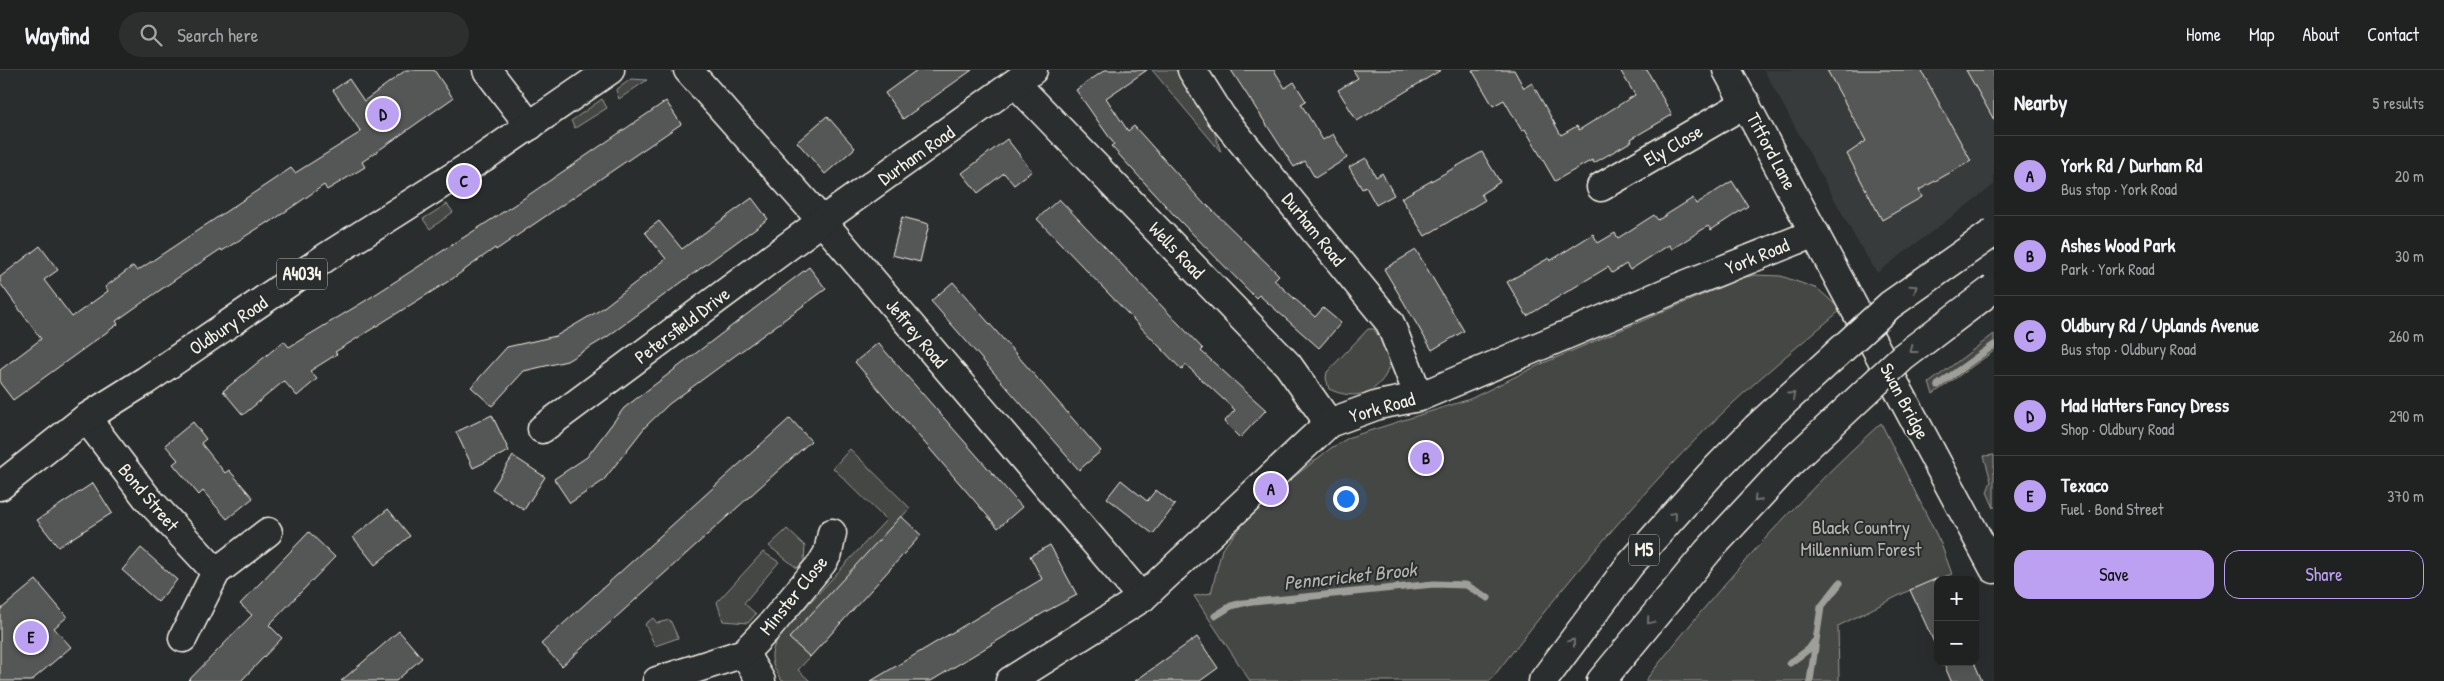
<!DOCTYPE html>
<html lang="en">
<head>
<meta charset="utf-8">
<style>
  :root { --surface:#202222; --page:#2d2f2f; --text:#f1f3f6; --muted:#a2a4a5; --line:#3d3f40; --accent:#bca0f2 }
  body { margin:0; font-family:"Patrick Hand",sans-serif; background:var(--page); color:var(--text) }
  .controls { position:absolute; right:15px; bottom:15px; display:grid; overflow:hidden; border-radius:10px; box-shadow:0 5px 20px #0002 }
  .controls button { width:45px; height:45px; display:grid; place-items:center; padding:0; border:0; border-bottom:1px solid var(--line); background:var(--surface); color:var(--text); font:25px sans-serif }
  .you { position:absolute; left:1345px; top:428px; width:18px; height:18px; margin:-12px; border:4px solid #fff; border-radius:50%; background:#1a73e8; box-shadow:0 0 0 8px #1a73e833 }
  .badge { display:grid; place-items:center; width:32px; height:32px; border-radius:50%; background:var(--accent); color:#111; font-size:16px; font-weight:700 }
  .pin { position:absolute; translate:-50% -50%; border:2px solid #fff; box-shadow:0 1px 5px #0006 }
  .list { margin:0; padding:0; list-style:none }
  h2 { display:flex; justify-content:space-between; align-items:center; height:65px; margin:0; padding:0 20px; font-size:21px }
  h2 small { font-size:16px; font-weight:400; color:var(--muted) }
  .list li { display:grid; grid-template-columns:32px 1fr auto; gap:15px; align-items:center; box-sizing:border-box; height:80px; padding:0 20px; border-top:1px solid var(--line) }
  .list b { display:block; font-size:19px; white-space:nowrap }
  .list p { margin:0; font-size:16px; white-space:nowrap; color:var(--muted) }
  .list em { font-size:16px; font-style:normal; color:var(--muted) }
  .actions { display:flex; gap:10px; padding:15px 20px }
  .actions a { flex:1; padding:11px 0; border:1px solid var(--accent); border-radius:15px; text-align:center; font-size:18px; color:var(--accent) }
  .actions .main { background:var(--accent); color:#111 }
  .icon { flex:none; width:28px; height:28px; fill:none; stroke:currentColor; stroke-width:2; stroke-linecap:round; stroke-linejoin:round }
  .map { position:relative; flex:none; width:1994px; height:611px; overflow:hidden }
  header { display:flex; align-items:center; gap:30px; box-sizing:border-box; height:70px; padding:0 25px; background:var(--surface); border-bottom:1px solid var(--line) }
  header strong { font-size:24px }
  nav { display:flex; gap:28px; margin-inline-start:auto; font-size:18px }
  .search { width:350px; height:45px; background:var(--page); display:flex; align-items:center; gap:12px; box-sizing:border-box; padding:0 18px; border-radius:28px; color:var(--muted); font-size:19px }
  main { display:flex }
  aside { flex:1; background:var(--surface) }
  .map>svg:first-child { display:block }
  .built { fill:#373a3a }
  .green { fill:#444645; stroke:#9c9c96 }
  .lines { fill:none; stroke-linecap:round; stroke-linejoin:round }
  .stream { stroke:#9f9f9a; stroke-width:7 }
  .building { fill:#555756; stroke:#f4f1e8 }
  .minor-casing { stroke:#f4f1e8; stroke-width:31 }
  .major-casing { stroke:#f4f1e8; stroke-width:31 }
  .highway-casing { stroke:#f4f1e8; stroke-width:31 }
  .minor { stroke:#2a2d2e; stroke-width:28 }
  .major { stroke:#2a2d2e; stroke-width:28 }
  .highway { stroke:#2a2d2e; stroke-width:28 }
  .highway-bridge-casing { stroke:#f4f1e8; stroke-width:31; stroke-linecap:butt }
  .highway-bridge { stroke:#2a2d2e; stroke-width:28 }
  .oneway { stroke:#71726f }
  .labels { text-anchor:middle; stroke-width:4; stroke-linejoin:round; paint-order:stroke }
  .shield { fill:#2a2d2e; stroke:#b7b6b0; stroke-width:1 }
  .shield-label { font-size:18px; font-weight:bold; fill:#f4f1e8 }
  .street-label { font-size:19px; fill:#f4f1e8; stroke:#2a2d2e }
  .park-label { font-size:19px; fill:#b6b5af; stroke:#2a2d2e }
  .water-label { font-size:20px; font-style:italic; fill:#b5b3ae; stroke:#2a2d2e }
</style>
</head>
<body>
<header>
<strong>Wayfind</strong>
<div class="search"><svg class="icon" aria-label="search" viewBox="0 0 24 24"><circle cx="10" cy="10" r="6"/><path d="M15 15l6 6"/></svg>Search here</div>
<nav><a>Home</a><a>Map</a><a>About</a><a>Contact</a></nav>
</header>
<main>
<div class="map">
<svg width="1994" height="611" viewBox="0 0 1994 611">
  <rect width="100%" height="100%" fill="#2a2d2e"/>
  <filter id="ink" filterUnits="userSpaceOnUse"><feTurbulence type="fractalNoise" baseFrequency=".02" numOctaves="2"/><feDisplacementMap in="SourceGraphic" scale="10" xChannelSelector="R" yChannelSelector="G"/><feConvolveMatrix kernelMatrix="1 2 1 2 8 2 1 2 1" color-interpolation-filters="sRGB"/></filter>
  <g filter="url(#ink)">
    <path class="built" d="M1764 0H1994V115L1877 203 1856 169Z"/>
    <g class="green">
      <path d="M1152 0H1176L1214 61 1221 82Z"/>
      <path d="M631 9 647 10 619 29 616 20Z"/>
      <path d="M602 29 607 38 575 58 571 51Z"/>
      <path d="M447 134 453 142 430 159 423 149Z"/>
      <path d="M1755 205 1781 206 1818 219 1841 240C1804 271 1767 301 1732 334 1643 418 1565 514 1490 611H1250L1194 526 1211 523 1222 479 1262 432 1331 378 1350 367 1470 329 1539 295 1742 208Z"/>
      <path d="M1368 259H1374C1379 267 1386 277 1389 287 1390 293 1388 301 1385 306 1372 327 1350 329 1329 319L1326 308 1327 302Z"/>
      <path d="M1994 264V281L1933 324 1929 313Z"/>
      <path d="M1881 353 1941 474 1952 504 1910 520 1838 556 1839 611H1645C1717 519 1794 432 1881 353Z"/>
      <path d="M850 379 910 438 790 568 810 587 798 600 810 611H782C770 593 768 584 780 565L886 450 833 398Z"/>
      <path d="M1994 385V438L1987 422 1991 411 1984 386Z"/>
      <path d="M787 459 805 476 804 491 797 498 769 476Z"/>
      <path d="M763 482 779 492 744 533 756 544 748 553 723 551 717 532Z"/>
      <path d="M653 548 657 553 670 550 678 568 655 576 645 554Z"/>
    </g>
    <g class="lines">
      <g class="stream">
        <path d="M1938 315 1994 275"/>
        <path d="M1215 546 1231 536 1243 533 1434 514 1466 515 1488 528"/>
        <path d="M1790 593 1809 579 1814 572"/>
        <path d="M1810 611 1821 537 1840 513"/>
      </g>
    </g>
    <g class="building">
      <path d="M406 0H434L453 28 362 92 365 97 327 120 324 115 269 153 268 152 222 181 221 179 176 209 116 251 118 254 13 330 0 313V300L41 269 0 213V207L40 176 58 200 44 210 72 247 108 221 105 217 133 196 137 201 291 98 295 103 361 62 333 20 349 9 364 31Z"/>
      <path d="M917 0H972L903 49 885 23Z"/>
      <path d="M1105 0H1147L1106 28 1128 61 1134 56 1206 136 1207 135 1279 205 1274 210 1315 247 1323 238 1341 253 1319 278 1259 225 1256 228 1175 146 1111 76 1114 74 1076 20Z"/>
      <path d="M1231 0H1274L1285 18 1294 12 1306 31 1301 34 1323 70 1333 64 1347 88 1315 108 1305 91 1294 97Z"/>
      <path d="M1353 0H1441L1357 51 1338 20 1358 8Z"/>
      <path d="M1472 0H1514L1524 18 1532 13 1561 65 1577 56 1579 60 1635 25 1620 0H1647L1672 45 1631 69 1632 71 1594 93 1592 90 1555 111 1525 59 1522 61 1504 30 1493 36Z"/>
      <path d="M1827 0H1921L1971 91 1919 120 1922 127 1882 150 1847 84 1866 71Z"/>
      <path d="M1966 0H1994V50Z"/>
      <path d="M666 31 681 54 496 180 495 178 452 209 335 282 337 284 310 301 317 309 297 326 284 311 243 345 223 321 284 271 289 277 365 231 514 135Z"/>
      <path d="M827 46 855 78 825 104 797 72Z"/>
      <path d="M1007 69 1032 101 1014 115 1004 103 978 123 962 103Z"/>
      <path d="M1482 82 1500 112 1481 124 1485 130 1425 166 1401 128Z"/>
      <path d="M1366 88 1376 107 1382 103 1394 125 1376 135 1366 117 1362 119 1349 97Z"/>
      <path d="M1732 111 1748 136 1711 160 1708 156 1672 179 1669 175 1630 200 1626 194 1612 203 1608 197 1527 246 1507 212 1549 188 1550 191 1593 164 1598 173 1615 163 1618 168 1654 145 1658 150 1693 128 1696 134Z"/>
      <path d="M752 128 768 149 607 267 567 291 524 301 492 336 471 317 507 277 556 266 600 240 666 189 645 162 659 151 682 179Z"/>
      <path d="M1059 129 1203 279 1201 281 1266 340 1240 368 1224 352 1235 340 1186 295 1182 300 1037 149Z"/>
      <path d="M902 147 929 154 920 192 892 185Z"/>
      <path d="M1416 180 1464 261 1432 280 1384 199Z"/>
      <path d="M809 197 826 219 669 334 645 357 603 411 570 433 554 409 587 387 624 338Z"/>
      <path d="M953 212 1101 381 1079 400 931 231Z"/>
      <path d="M878 273 1022 437 998 458 855 292Z"/>
      <path d="M492 345 509 381 473 398 456 362Z"/>
      <path d="M790 348 811 371 562 596 541 574Z"/>
      <path d="M193 352 206 369 201 373 225 403 229 400 253 428 227 449 203 421 199 425 173 394 178 390 165 375Z"/>
      <path d="M513 386 545 407 524 440 492 419Z"/>
      <path d="M1121 410 1147 431 1156 420 1175 435 1153 464 1107 428Z"/>
      <path d="M93 413 112 443 58 477 37 450Z"/>
      <path d="M388 439 410 466 375 495 353 467Z"/>
      <path d="M901 446 921 465 810 587 789 568Z"/>
      <path d="M309 462 335 487 269 555 282 568 241 611H188L252 545 240 534Z"/>
      <path d="M1050 475 1077 525 1045 542 931 611H871L1042 509 1030 486Z"/>
      <path d="M141 478 177 510 158 532 122 500Z"/>
      <path d="M1938 508V581L1910 520Z"/>
      <path d="M36 510 67 547 54 558 71 577 31 611H0V540Z"/>
      <path d="M399 561 422 588 396 611H341Z"/>
      <path d="M1197 567 1218 598 1200 611H1135Z"/>
      <path d="M1943 592H1974L1982 611H1951Z"/>
    </g>
    <g class="lines">
      <g class="minor-casing">
        <g id="minor">
          <path d="M487 0 530 56"/>
          <path d="M688 0 822 151 1142 528"/>
          <path d="M1192 0 1221 46 1390 253 1419 327"/>
          <path d="M1727 0 1994 499"/>
          <path d="M1016 14 1288 295 1329 353"/>
          <path d="M1601 117 1746 33"/>
          <path d="M86 348 147 428 216 502"/>
          <path d="M542 359 822 151 1033 0"/>
          <path d="M183 568 216 502 268 462"/>
          <path d="M744 583 761 611"/>
          <path d="M657 611 744 583 770 556 822 493 828 483 832 463"/>
          <path d="M1010 611 1142 528 1329 353 1378 335 1419 327 1682 216 1815 163"/>
        </g>
      </g>
      <g class="major-casing">
        <path id="major" d="M0 416 86 348 145 311 328 186 484 87 610 0"/>
      </g>
      <g class="highway-casing">
        <g id="highway">
          <path d="M1543 611 1629 496 1710 405 1756 358"/>
          <path d="M1601 611 1708 481 1790 393"/>
        </g>
      </g>
      <use href="#minor" class="minor"/>
      <use href="#major" class="major"/>
      <use href="#highway" class="highway"/>
      <g class="highway-bridge-casing">
        <g id="highway-bridge">
          <path d="M1756 358 1890 235 1994 162"/>
          <path d="M1790 393 1903 287 1994 218"/>
        </g>
      </g>
      <use href="#highway-bridge" class="highway-bridge"/>
    </g>
    <defs><path id="oneway-chevron" d="M-2-3.5L2.5 0L-2 3.5" fill="none" stroke-width="1.6" stroke-linecap="round" stroke-linejoin="round" transform="scale(1.25)"/></defs>
    <g class="oneway">
      <use href="#oneway-chevron" transform="translate(1914 218) rotate(-35)"/>
      <use href="#oneway-chevron" transform="translate(1913 280) rotate(143)"/>
      <use href="#oneway-chevron" transform="translate(1792 325) rotate(-42)"/>
      <use href="#oneway-chevron" transform="translate(1757 429) rotate(133)"/>
      <use href="#oneway-chevron" transform="translate(1674 445) rotate(-49)"/>
      <use href="#oneway-chevron" transform="translate(1650 551) rotate(130)"/>
      <use href="#oneway-chevron" transform="translate(1572 572) rotate(-53)"/>
    </g>
  </g>
  <g class="labels">
    <g class="shield">
      <rect x="277" y="188.5" width="50" height="31" rx="4"/>
      <rect x="1629" y="464.5" width="30" height="31" rx="4"/>
    </g>
    <g class="shield-label">
      <text x="302" y="210">A4034</text>
      <text x="1644" y="486">M5</text>
    </g>
    <g class="street-label">
      <text transform="translate(1673 75) rotate(-30)" y="7">Ely Close</text>
      <text transform="translate(1772 81) rotate(62)" y="7">Titford Lane</text>
      <text transform="translate(916 85) rotate(-35)" y="7">Durham Road</text>
      <text transform="translate(1314 159) rotate(51)" y="7">Durham Road</text>
      <text transform="translate(1177 180) rotate(46)" y="7">Wells Road</text>
      <text transform="translate(1757 186) rotate(-22)" y="7">York Road</text>
      <text transform="translate(228 255) rotate(-34)" y="7">Oldbury Road</text>
      <text transform="translate(682 255) rotate(-37)" y="7">Petersfield Drive</text>
      <text transform="translate(917 263) rotate(50)" y="7">Jeffrey Road</text>
      <text transform="translate(1905 331) rotate(62)" y="7">Swan Bridge</text>
      <text transform="translate(1382 337) rotate(-16)" y="7">York Road</text>
      <text transform="translate(149 427) rotate(50)" y="7">Bond Street</text>
      <text transform="translate(793 525) rotate(-51)" y="7">Minster Close</text>
    </g>
    <g class="park-label">
      <text x="1861" y="464">Black Country<tspan x="1861" dy="22">Millennium Forest</tspan></text>
    </g>
    <g class="water-label">
      <text transform="translate(1350 506) rotate(-6)" y="7">Penncricket Brook</text>
    </g>
  </g>
</svg>
<div class="controls">
<button>+</button>
<button>−</button>
</div>
<div class="you"></div>
<div class="pin badge" style="left:1271px;top:419px">A</div>
<div class="pin badge" style="left:1426px;top:388px">B</div>
<div class="pin badge" style="left:464px;top:111px">C</div>
<div class="pin badge" style="left:383px;top:44px">D</div>
<div class="pin badge" style="left:31px;top:567px">E</div>
</div>
<aside>
<h2>Nearby<small>5 results</small></h2>
<ul class="list">
<li><span class="badge">A</span><div><b>York Rd / Durham Rd</b><p>Bus stop · York Road</p></div><em>20 m</em></li>
<li><span class="badge">B</span><div><b>Ashes Wood Park</b><p>Park · York Road</p></div><em>30 m</em></li>
<li><span class="badge">C</span><div><b>Oldbury Rd / Uplands Avenue</b><p>Bus stop · Oldbury Road</p></div><em>260 m</em></li>
<li><span class="badge">D</span><div><b>Mad Hatters Fancy Dress</b><p>Shop · Oldbury Road</p></div><em>290 m</em></li>
<li><span class="badge">E</span><div><b>Texaco</b><p>Fuel · Bond Street</p></div><em>370 m</em></li>
</ul>
<div class="actions"><a class="main">Save</a><a>Share</a></div>
</aside>
</main>
</body>
</html>
